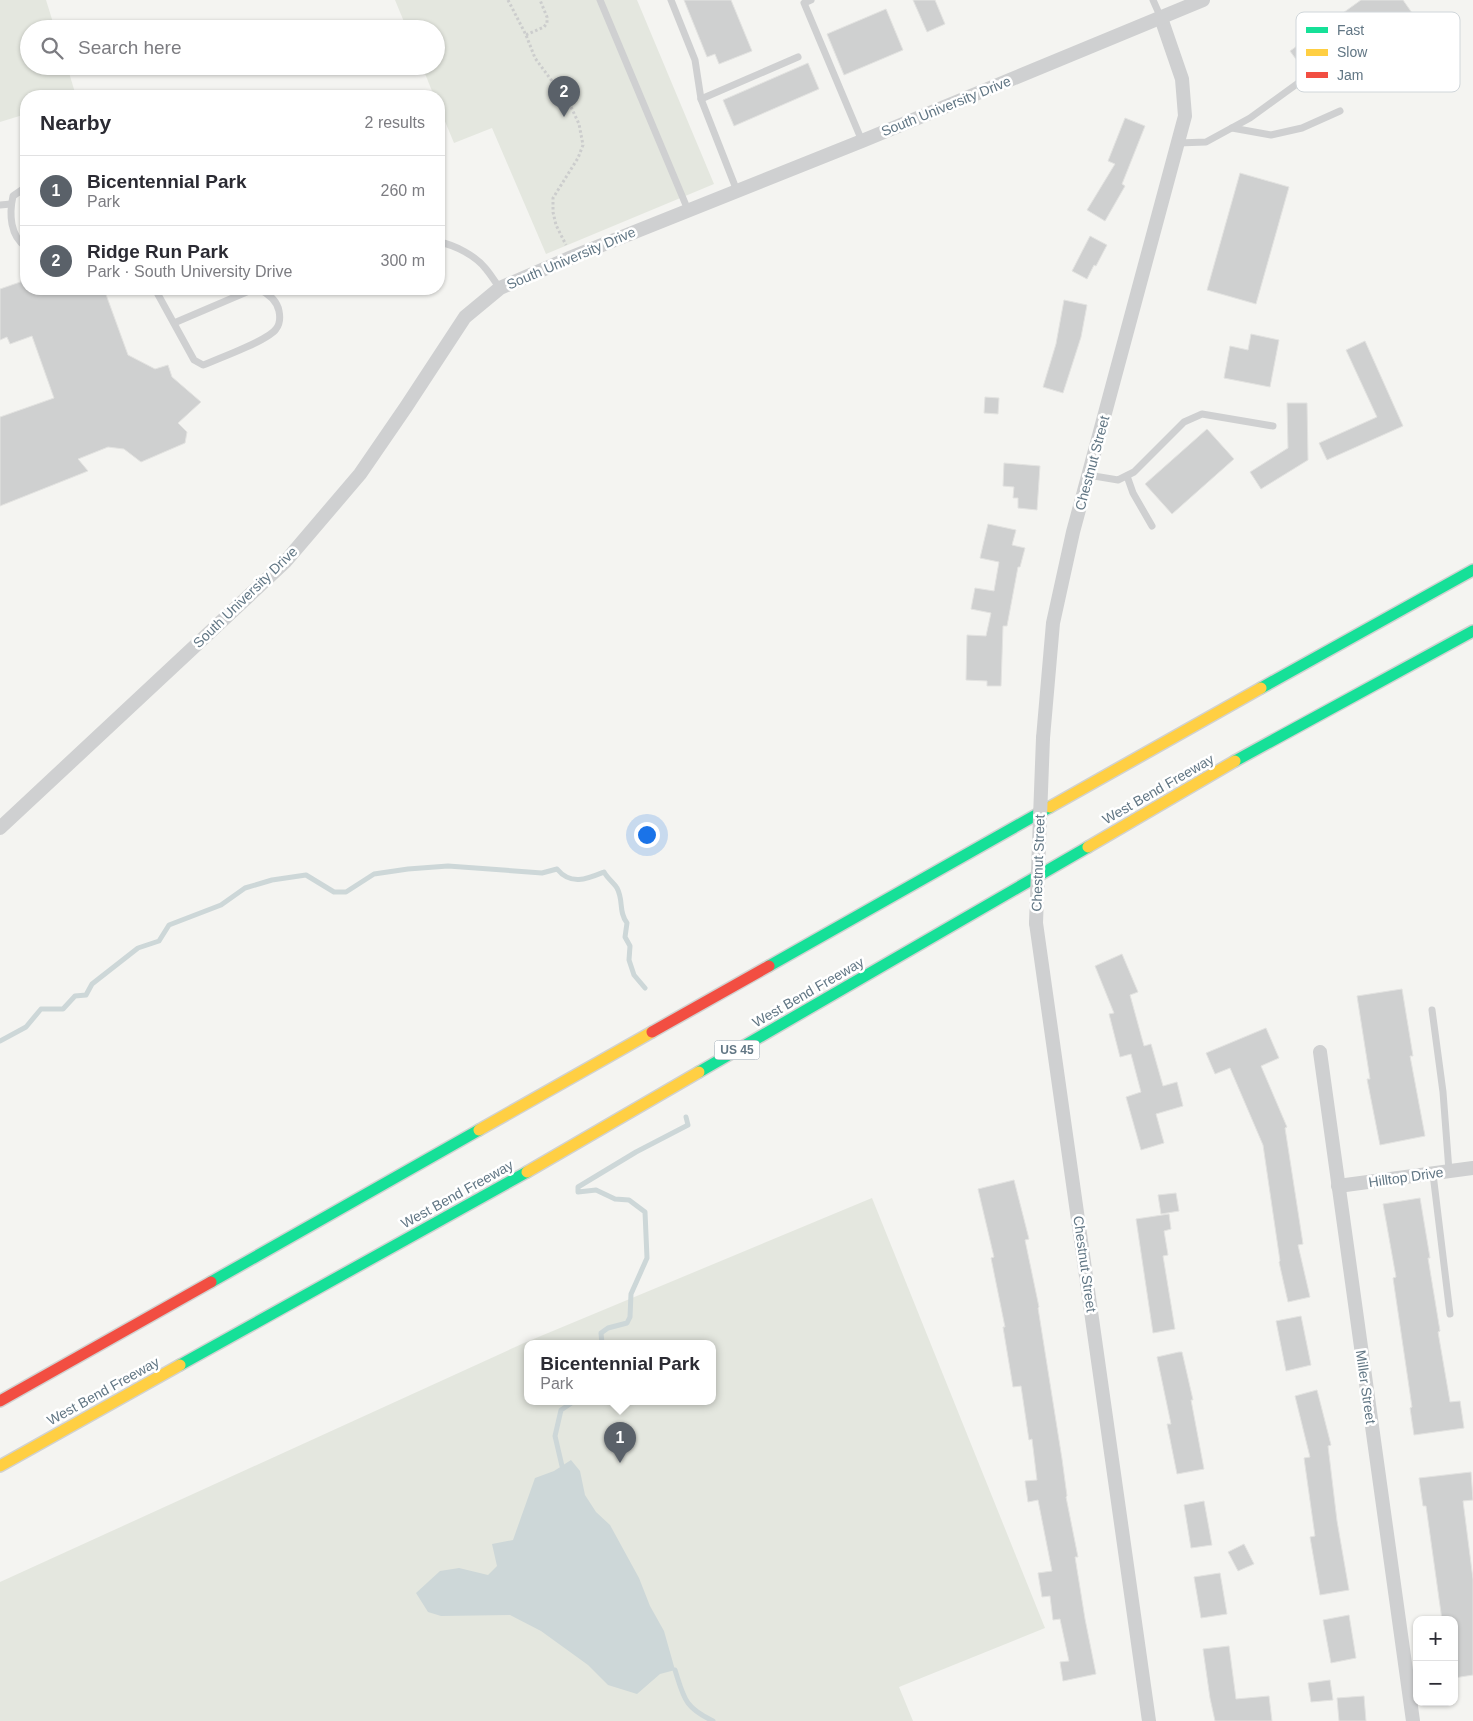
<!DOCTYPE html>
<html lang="en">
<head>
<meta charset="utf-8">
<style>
  :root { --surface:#fff; --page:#f2f2f3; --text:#2b2b33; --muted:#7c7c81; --line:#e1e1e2; --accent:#5a6169 }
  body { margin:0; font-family:Helvetica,sans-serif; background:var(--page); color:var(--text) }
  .controls { position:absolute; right:15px; bottom:15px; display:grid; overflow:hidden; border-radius:10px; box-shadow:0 1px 4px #0004 }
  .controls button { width:45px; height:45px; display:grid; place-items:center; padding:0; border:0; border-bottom:1px solid var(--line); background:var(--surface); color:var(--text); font:25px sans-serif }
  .you { position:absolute; left:646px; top:834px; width:18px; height:18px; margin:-12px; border:4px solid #fff; border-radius:50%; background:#1a73e8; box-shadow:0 0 0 8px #1a73e833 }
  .badge { display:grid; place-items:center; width:32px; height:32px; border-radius:50%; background:var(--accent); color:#fff; font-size:16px; font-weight:700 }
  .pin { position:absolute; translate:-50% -41px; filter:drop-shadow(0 1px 2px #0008) }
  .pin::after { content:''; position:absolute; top:26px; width:18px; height:15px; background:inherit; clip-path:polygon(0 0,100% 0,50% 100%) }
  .popup { position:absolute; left:524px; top:1340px; width:192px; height:65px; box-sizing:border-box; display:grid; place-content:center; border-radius:10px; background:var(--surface); filter:drop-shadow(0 1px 4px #0005); font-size:16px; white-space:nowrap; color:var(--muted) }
  .popup b { font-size:19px; color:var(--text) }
  .popup::after { content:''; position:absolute; left:50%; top:100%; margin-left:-10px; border:10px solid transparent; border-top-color:var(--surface) }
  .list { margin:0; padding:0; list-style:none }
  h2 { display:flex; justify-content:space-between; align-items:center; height:65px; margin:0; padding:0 20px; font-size:21px }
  h2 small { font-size:16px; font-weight:400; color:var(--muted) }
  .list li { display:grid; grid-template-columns:32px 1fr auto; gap:15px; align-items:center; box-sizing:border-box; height:70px; padding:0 20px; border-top:1px solid var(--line) }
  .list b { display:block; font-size:19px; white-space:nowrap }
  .list p { margin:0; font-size:16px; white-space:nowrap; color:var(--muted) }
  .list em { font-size:16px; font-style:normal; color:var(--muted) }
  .icon { flex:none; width:28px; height:28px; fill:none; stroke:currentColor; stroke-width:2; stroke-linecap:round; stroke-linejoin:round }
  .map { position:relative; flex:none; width:1473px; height:1721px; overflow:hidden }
  .search { position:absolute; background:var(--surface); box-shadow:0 1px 4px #0004; left:20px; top:20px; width:425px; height:55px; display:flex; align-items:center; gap:12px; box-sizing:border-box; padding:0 18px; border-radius:28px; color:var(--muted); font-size:19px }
  .panel { position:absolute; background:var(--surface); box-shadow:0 1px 4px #0004; left:20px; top:90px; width:425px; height:205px; border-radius:20px }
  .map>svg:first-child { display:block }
  .green { fill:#e4e7df; fill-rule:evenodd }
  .water { fill:#cdd7d8 }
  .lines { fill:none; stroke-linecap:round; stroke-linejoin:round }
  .stream { stroke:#cdd7d8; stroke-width:5 }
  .building { fill:#cfd0d0; stroke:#e3e3e1 }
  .fast-casing { stroke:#d1d2d1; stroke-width:14 }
  .slow-casing { stroke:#d1d2d1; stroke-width:14 }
  .jam-casing { stroke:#d1d2d1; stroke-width:14 }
  .path { stroke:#cccdcd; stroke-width:3; stroke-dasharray:2.5 2.5; stroke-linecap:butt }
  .lane { stroke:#cfd0d1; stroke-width:7 }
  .street { stroke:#cfd0d1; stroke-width:14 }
  .fast { stroke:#16e098; stroke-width:11 }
  .slow { stroke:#ffcf43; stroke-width:11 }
  .jam { stroke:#f24e42; stroke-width:11 }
  .street-bridge { stroke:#cfd0d1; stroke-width:14 }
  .labels { text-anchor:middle; stroke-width:5; stroke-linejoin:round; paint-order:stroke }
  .shield { fill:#fff; stroke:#909fa9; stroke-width:1 }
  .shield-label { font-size:12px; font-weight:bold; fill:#617684 }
  .street-label { font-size:14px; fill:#617684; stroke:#fff }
  .key { fill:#fff; stroke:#d0d6da; stroke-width:1 }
  .key-label { font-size:14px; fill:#617684 }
</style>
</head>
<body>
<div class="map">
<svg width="1473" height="1721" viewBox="0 0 1473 1721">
  <rect width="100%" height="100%" fill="#f4f4f1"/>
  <g class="green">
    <path d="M0 0H46L55 29H29V66H67L76 96H26V114L0 122Z"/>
    <path d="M395 0H637L714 184 546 254 492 128 454 143 439 107V96H434L422 66H436V29H407Z"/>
    <path d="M872 1198 1045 1628 899 1687 913 1721H0V1582L524 1343ZM528 1344H712V1402H528Z"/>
  </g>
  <path class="water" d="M571 1460 580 1471 585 1495 596 1512 610 1525 639 1578 650 1606 664 1631 675 1670 660 1674 637 1694 608 1685 588 1665 541 1631 510 1615 441 1616 428 1612 416 1593 440 1571 459 1568 488 1575 497 1566 492 1544 513 1540 535 1478 554 1471Z"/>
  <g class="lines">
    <g class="stream">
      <path d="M0 1041 26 1027 41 1009H63L75 996 86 995 92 984 138 948 159 941 169 925 221 905 245 888 272 880 306 875 334 892H346L374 874 408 869 448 866 542 873 557 869C571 886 587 879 604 872 608 879 614 883 617 888 624 901 618 911 627 923L625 937 630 946 629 960 634 975 645 988"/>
      <path d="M602 1344 601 1333 608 1328 627 1323 630 1317 631 1294 647 1258 645 1212 629 1200 615 1199 596 1190 578 1192V1187L636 1152 688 1125 686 1117"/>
      <path d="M562 1466 555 1436 561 1410 573 1402"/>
      <path d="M675 1670C684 1698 684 1707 713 1721"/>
    </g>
  </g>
  <g class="building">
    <path d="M684 0H731L752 51 719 64 715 54 707 57Z"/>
    <path d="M913 0H935L945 24 927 32Z"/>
    <path d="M1361 0H1403L1417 20 1319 91 1290 51Z"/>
    <path d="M886 9 903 50 844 75 827 34Z"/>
    <path d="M808 63 819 89 734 126 723 100Z"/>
    <path d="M1125 118 1145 126 1122 184 1125 186 1105 221 1087 210 1115 164 1108 161Z"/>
    <path d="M1240 173 1289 187 1256 304 1207 290Z"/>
    <path d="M1090 236 1107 245 1096 266 1094 265 1087 279 1072 271Z"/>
    <path d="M26 280V289H104L128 355 155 369 168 365 172 377 201 402 178 423 187 432 185 443 141 462 124 449 108 447 78 459 88 471 0 506V417L54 398 32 336 10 344 7 337 0 340V289Z"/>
    <path d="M1064 300 1087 305 1081 337 1063 393 1043 387 1056 344Z"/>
    <path d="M1251 334 1279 340 1270 387 1224 378 1230 346 1248 350Z"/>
    <path d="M1365 341 1403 426 1327 460 1319 443 1377 417 1346 350Z"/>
    <path d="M985 397 999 398 998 414 984 413Z"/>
    <path d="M1287 403H1307L1308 460 1261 489 1250 472 1288 448Z"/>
    <path d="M1207 429 1234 459 1172 514 1145 484Z"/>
    <path d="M1004 463 1040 466 1037 510 1018 508V498H1013L1014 487 1003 486Z"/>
    <path d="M988 524 1016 530 1012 545 1025 548 1020 567H1018L1007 626H1003L1001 686H987V681L966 680 967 635 986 636 991 613 971 609 975 588 994 591 999 562 980 558Z"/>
    <path d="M1122 954 1138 992 1130 995 1144 1046 1151 1044 1163 1086 1177 1082 1183 1106 1156 1114 1164 1143 1141 1150 1126 1097 1141 1092 1131 1054 1120 1057 1109 1014 1114 1013 1095 966Z"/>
    <path d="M1402 989 1413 1056H1410L1425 1136 1380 1145 1367 1079H1370L1357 996Z"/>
    <path d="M1266 1028 1279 1058 1261 1066 1287 1127 1285 1128 1303 1244 1298 1245 1310 1297 1288 1302 1279 1262 1280 1261 1263 1145 1230 1068 1215 1074 1206 1053Z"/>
    <path d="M1014 1180 1029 1239 1025 1240 1039 1307 1038 1308 1062 1459 1067 1496 1066 1497 1078 1557H1075L1085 1619 1096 1674 1063 1681 1060 1662 1069 1661 1060 1619 1053 1620 1050 1596 1042 1597 1038 1573 1052 1571 1038 1500 1028 1502 1025 1481 1037 1480 1032 1439 1029 1440 1021 1386 1013 1387 1003 1327H1005L991 1258 994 1257 978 1189Z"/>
    <path d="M1176 1193 1179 1211 1161 1214 1158 1195Z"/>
    <path d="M1420 1198 1430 1258H1428L1440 1331 1438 1332 1450 1402 1460 1401 1464 1428 1414 1435 1410 1408 1412 1407 1393 1278 1396 1277 1383 1204Z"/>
    <path d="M1169 1214 1171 1229 1164 1231 1168 1255 1163 1256 1175 1329 1153 1333 1136 1219Z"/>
    <path d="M1301 1316 1311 1365 1286 1371 1276 1321Z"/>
    <path d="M1179 1352H1182L1193 1400H1191L1204 1469 1177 1474 1167 1424H1171L1157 1357Z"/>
    <path d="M1317 1390 1331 1445 1328 1446 1337 1521 1349 1590 1320 1595 1310 1537 1315 1536 1304 1458 1310 1457 1295 1396Z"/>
    <path d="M1471 1472 1473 1500 1463 1501 1473 1579V1675L1454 1678V1620H1442L1426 1506H1423L1419 1478Z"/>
    <path d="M1204 1501 1212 1545 1191 1548 1184 1505Z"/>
    <path d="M1244 1544 1254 1564 1238 1571 1228 1552Z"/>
    <path d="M1220 1573 1227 1614 1201 1618 1194 1577Z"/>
    <path d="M1349 1615 1356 1658 1331 1663 1323 1620Z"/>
    <path d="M1229 1646 1236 1699 1269 1696 1272 1721H1215L1210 1698 1203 1649Z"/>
    <path d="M1330 1680 1333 1700 1311 1702 1308 1683Z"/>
    <path d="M1364 1696 1366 1721H1339L1337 1698Z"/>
  </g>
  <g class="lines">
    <g class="fast-casing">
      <g id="fast">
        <path d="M1261 688 1473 570"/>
        <path d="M1235 761 1473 631"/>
        <path d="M769 966 1050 807"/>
        <path d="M699 1072 1088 847"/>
        <path d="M211 1282 479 1130"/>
        <path d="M180 1365 527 1172"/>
      </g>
    </g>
    <g class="slow-casing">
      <g id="slow">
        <path d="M1050 807 1261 688"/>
        <path d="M1088 847 1235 761"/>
        <path d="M479 1130 652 1032"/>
        <path d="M527 1172 699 1072"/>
        <path d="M0 1466 180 1365"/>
      </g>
    </g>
    <g class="jam-casing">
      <g id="jam">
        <path d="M652 1032 769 966"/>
        <path d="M0 1401 211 1282"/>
      </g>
    </g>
    <g class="path">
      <path d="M508 0 526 35 535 58 571 107 579 124 583 145 578 158 553 198V212L556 225 566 245"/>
      <path d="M526 35 544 27 547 23V17L540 0"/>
    </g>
    <g class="lane">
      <path d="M600 0 688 210"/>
      <path d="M671 0 695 60 701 99 737 191"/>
      <path d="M811 0 804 3 862 141"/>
      <path d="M1153 0 1161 18"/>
      <path d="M701 99 798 57"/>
      <path d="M1232 128 1271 135 1302 128 1340 111"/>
      <path d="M1178 143 1206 142 1250 118 1301 81"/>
      <path d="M26 187 13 196C9 214 10 236 26 247"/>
      <path d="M0 205 11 204"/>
      <path d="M439 242C455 245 476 256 486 269 491 275 495 282 500 288"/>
      <path d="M155 289 194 360 203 365C218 359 269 340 276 329 280 324 280 316 279 311 277 300 269 294 259 289"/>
      <path d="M174 323 249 291 259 289"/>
      <path d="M1088 475 1118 480 1134 472 1184 422 1202 414 1273 426"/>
      <path d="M1127 476 1133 493 1152 526"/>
      <path d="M1432 1010 1443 1092 1449 1171"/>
      <path d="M1433 1174 1450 1314"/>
    </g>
    <g class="street">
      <path d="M1043 738 1053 623 1073 532 1185 116 1182 79 1161 18"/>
      <path d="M0 828 285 562 360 474 406 407 465 317 500 288 572 257 862 141 1203 0"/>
      <path d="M1036 923 1149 1721"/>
      <path d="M1320 1052 1413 1721"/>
      <path d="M1338 1186 1473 1168"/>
    </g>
    <use href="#fast" class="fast"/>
    <use href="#slow" class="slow"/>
    <use href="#jam" class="jam"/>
    <path class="street-bridge" d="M1036 923 1043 738"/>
  </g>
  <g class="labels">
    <rect class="shield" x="714.5" y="1040.5" width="45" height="19" rx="4"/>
    <g class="shield-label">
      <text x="737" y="1054">US 45</text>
    </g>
    <g class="street-label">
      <text transform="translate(946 106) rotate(-22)" y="5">South University Drive</text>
      <text transform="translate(571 258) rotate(-23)" y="5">South University Drive</text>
      <text transform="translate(1092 463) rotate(-75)" y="5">Chestnut Street</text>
      <text transform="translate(245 597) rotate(-44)" y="5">South University Drive</text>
      <text transform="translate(1158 789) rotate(-30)" y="5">West Bend Freeway</text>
      <text transform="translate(1038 863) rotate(-88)" y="5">Chestnut Street</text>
      <text transform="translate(808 992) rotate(-30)" y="5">West Bend Freeway</text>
      <text transform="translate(1406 1177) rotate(-8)" y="5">Hilltop Drive</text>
      <text transform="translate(457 1194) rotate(-29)" y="5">West Bend Freeway</text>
      <text transform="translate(1085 1264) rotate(82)" y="5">Chestnut Street</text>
      <text transform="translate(1366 1387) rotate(82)" y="5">Miller Street</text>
      <text transform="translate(103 1391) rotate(-29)" y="5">West Bend Freeway</text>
    </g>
  </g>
  <rect x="1296" y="12" width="164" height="80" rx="8" class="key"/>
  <rect x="1306" y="27" width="22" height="6" fill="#16e098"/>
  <rect x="1306" y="49" width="22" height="7" fill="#ffcf43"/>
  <rect x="1306" y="72" width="22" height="6" fill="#f24e42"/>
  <g class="key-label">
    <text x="1337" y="35">Fast</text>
    <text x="1337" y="57">Slow</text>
    <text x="1337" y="80">Jam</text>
  </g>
</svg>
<div class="controls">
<button>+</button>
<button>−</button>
</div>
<div class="you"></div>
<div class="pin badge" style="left:620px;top:1463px">1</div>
<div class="popup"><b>Bicentennial Park</b>Park</div>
<div class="pin badge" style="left:564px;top:117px">2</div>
<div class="search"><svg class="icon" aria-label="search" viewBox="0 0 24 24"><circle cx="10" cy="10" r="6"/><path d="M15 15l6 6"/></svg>Search here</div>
<section class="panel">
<h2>Nearby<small>2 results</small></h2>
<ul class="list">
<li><span class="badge">1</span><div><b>Bicentennial Park</b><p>Park</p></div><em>260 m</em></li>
<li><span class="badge">2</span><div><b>Ridge Run Park</b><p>Park · South University Drive</p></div><em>300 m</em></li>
</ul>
</section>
</div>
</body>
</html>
